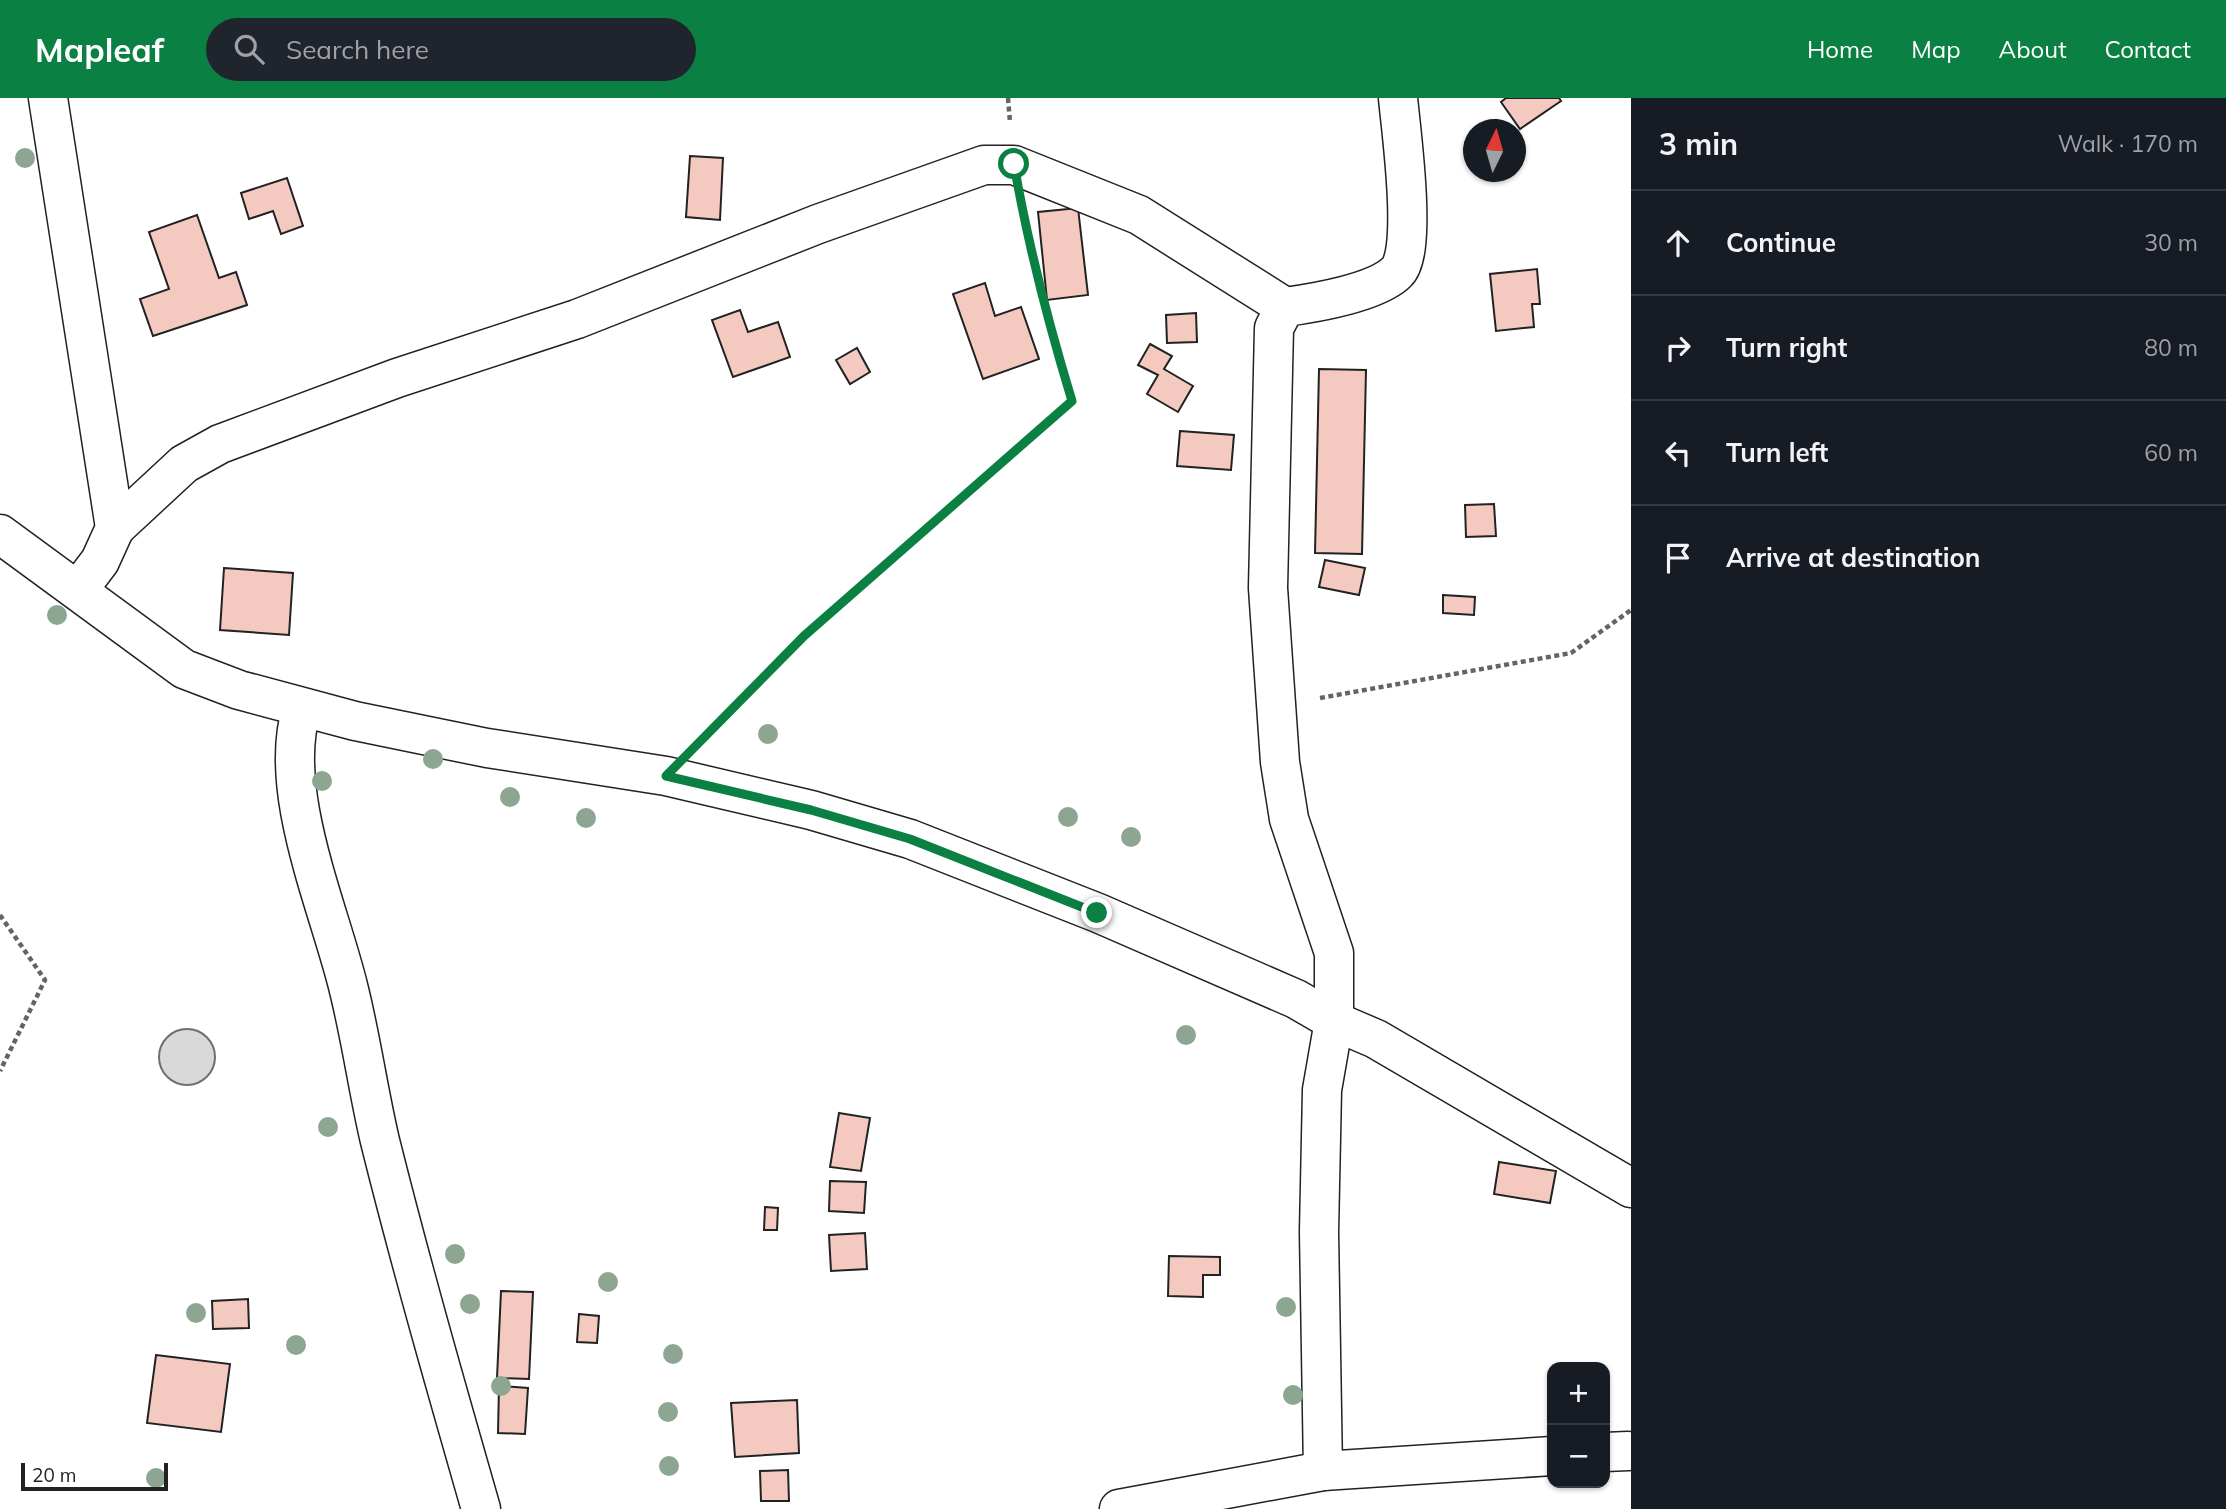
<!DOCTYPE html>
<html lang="en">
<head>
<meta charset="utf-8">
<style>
  :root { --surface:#171b24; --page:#20242c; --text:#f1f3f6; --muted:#9ea1a6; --line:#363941; --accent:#0b8043 }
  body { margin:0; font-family:Mulish,sans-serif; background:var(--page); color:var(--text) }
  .controls { position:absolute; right:21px; bottom:21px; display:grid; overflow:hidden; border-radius:14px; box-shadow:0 2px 5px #0004 }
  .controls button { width:63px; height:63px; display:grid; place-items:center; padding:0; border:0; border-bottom:2px solid var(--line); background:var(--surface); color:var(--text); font:35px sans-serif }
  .compass { position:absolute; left:1463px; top:21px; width:63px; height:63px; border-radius:50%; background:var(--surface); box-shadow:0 2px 5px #0004; rotate:5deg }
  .scale { position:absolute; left:21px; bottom:18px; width:147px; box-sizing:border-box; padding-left:7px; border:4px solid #222; border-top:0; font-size:19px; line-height:24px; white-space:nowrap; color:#222; -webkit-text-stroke:5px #fff; paint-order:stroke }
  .stop { position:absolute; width:21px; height:21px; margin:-16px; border:5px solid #0b8043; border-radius:50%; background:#fff }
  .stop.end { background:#0b8043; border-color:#fff; box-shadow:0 2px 7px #0008 }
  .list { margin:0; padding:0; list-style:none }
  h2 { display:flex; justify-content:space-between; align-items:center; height:91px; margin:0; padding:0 28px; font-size:30px }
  h2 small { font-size:23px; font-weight:400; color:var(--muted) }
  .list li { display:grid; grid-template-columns:46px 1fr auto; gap:21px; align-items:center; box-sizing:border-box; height:105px; padding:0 28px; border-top:2px solid var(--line) }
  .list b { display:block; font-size:26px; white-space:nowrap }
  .list em { font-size:23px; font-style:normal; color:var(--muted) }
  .icon { flex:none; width:38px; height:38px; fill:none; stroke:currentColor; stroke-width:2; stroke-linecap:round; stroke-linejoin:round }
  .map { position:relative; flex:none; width:1631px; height:1411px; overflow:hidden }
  header { display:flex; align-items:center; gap:42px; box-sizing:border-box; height:98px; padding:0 35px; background:var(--accent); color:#fff }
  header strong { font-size:33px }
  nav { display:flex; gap:38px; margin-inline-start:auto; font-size:24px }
  .search { width:490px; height:63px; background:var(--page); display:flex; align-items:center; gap:18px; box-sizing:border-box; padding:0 24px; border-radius:38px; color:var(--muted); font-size:26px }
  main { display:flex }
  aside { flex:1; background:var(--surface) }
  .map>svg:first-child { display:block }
  .water { fill:#d9d9d9; stroke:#6f6f6f; stroke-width:2 }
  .building { fill:#f3c9c0; stroke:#222; stroke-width:2 }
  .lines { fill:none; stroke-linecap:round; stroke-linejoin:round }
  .minor-casing { stroke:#222; stroke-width:41 }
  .path { stroke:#646464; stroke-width:4.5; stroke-dasharray:5 3.5; stroke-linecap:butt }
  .minor { stroke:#fff; stroke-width:38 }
  .tree { fill:#8da692 }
  .route { stroke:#0b8043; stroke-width:9 }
</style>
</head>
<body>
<header>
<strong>Mapleaf</strong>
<div class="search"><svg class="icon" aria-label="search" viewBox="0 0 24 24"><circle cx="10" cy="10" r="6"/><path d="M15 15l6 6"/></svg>Search here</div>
<nav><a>Home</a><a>Map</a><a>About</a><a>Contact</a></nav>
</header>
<main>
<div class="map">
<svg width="1631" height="1411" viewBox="0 0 1631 1411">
  <rect width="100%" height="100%" fill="#fff"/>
  <circle class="water" cx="187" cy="959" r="28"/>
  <g class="building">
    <path d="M1506 0H1559L1561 3 1520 31 1501 4Z"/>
    <path d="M690 58 723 60 720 122 686 119Z"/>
    <path d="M287 80 303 128 281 136 273 113 249 121 241 95Z"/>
    <path d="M1078 110 1088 197 1047 202 1038 114Z"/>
    <path d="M197 117 219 180 236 174 247 207 153 238 140 201 169 191 149 134Z"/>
    <path d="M1537 171 1540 206H1532L1534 229 1496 233 1490 176Z"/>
    <path d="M985 185 995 218 1021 209 1039 261 983 281 953 196Z"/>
    <path d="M740 212 748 234 778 224 790 259 733 279 712 222Z"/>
    <path d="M1196 215 1197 244 1167 245 1166 217Z"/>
    <path d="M1150 246 1172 258 1164 271 1193 288 1178 314 1147 296 1158 277 1138 267Z"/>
    <path d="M857 250 870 274 850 286 836 262Z"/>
    <path d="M1319 271 1366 272 1362 456 1315 455Z"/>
    <path d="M1180 333 1234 337 1231 372 1177 368Z"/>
    <path d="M1494 406 1496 438 1466 439 1465 407Z"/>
    <path d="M1325 462 1365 470 1359 497 1319 489Z"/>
    <path d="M224 470 293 475 289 537 220 532Z"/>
    <path d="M1443 497 1475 499 1474 517 1443 515Z"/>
    <path d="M839 1015 870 1020 861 1073 830 1069Z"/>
    <path d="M1499 1064 1556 1073 1550 1105 1494 1096Z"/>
    <path d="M830 1083 866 1084 864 1115 829 1113Z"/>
    <path d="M765 1109 778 1110 777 1132H764Z"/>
    <path d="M865 1135 867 1171 831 1173 829 1137Z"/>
    <path d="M1169 1158 1220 1159V1177H1203V1199L1168 1198Z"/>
    <path d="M501 1193 533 1194 529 1281 497 1280Z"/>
    <path d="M248 1201 249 1230 213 1231 212 1203Z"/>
    <path d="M579 1216 599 1218 597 1245 577 1244Z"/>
    <path d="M156 1257 230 1266 221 1334 147 1325Z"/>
    <path d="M499 1288 528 1290 525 1336 498 1335Z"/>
    <path d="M797 1302 799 1355 735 1359 731 1305Z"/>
    <path d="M788 1372 789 1403H761L760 1373Z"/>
  </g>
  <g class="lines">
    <g class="minor-casing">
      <g id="minor">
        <path d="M48 0 115 430 100 463 78 492"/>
        <path d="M115 430 184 366 220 346 397 280 577 221 818 126 984 67H1014L1139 117 1285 209"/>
        <path d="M0 436 184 571 239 592 355 623 487 650 666 678 811 712 910 741 1098 815 1296 901 1334 923 1376 941 1631 1090"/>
        <path d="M302 610C276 691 328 807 348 888 361 939 368 992 380 1043 411 1167 446 1289 481 1411"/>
        <path d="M1605 1354 1628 1353"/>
        <path d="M1323 1373 1319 1134 1322 992 1334 923V855L1289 721 1280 664 1268 490 1274 230 1285 209C1314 205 1376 195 1397 174 1418 154 1401 32 1398 0"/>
        <path d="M1119 1411 1323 1373 1552 1358"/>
      </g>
    </g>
    <g class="path">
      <path d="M1008 0 1010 24"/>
      <path d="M1320 600 1571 555 1631 512"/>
      <path d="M703 641 804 538 1072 303 1046 218 1023 119"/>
      <path d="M0 817 45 882 0 973"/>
    </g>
    <use href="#minor" class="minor"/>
  </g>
  <g class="tree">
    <circle cx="25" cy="60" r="10"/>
    <circle cx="57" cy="517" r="10"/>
    <circle cx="768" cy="636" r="10"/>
    <circle cx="433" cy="661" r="10"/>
    <circle cx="322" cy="683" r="10"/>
    <circle cx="510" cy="699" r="10"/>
    <circle cx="1068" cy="719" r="10"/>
    <circle cx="586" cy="720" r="10"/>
    <circle cx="1131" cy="739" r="10"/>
    <circle cx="1186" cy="937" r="10"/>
    <circle cx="328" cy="1029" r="10"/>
    <circle cx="455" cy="1156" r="10"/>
    <circle cx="608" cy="1184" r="10"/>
    <circle cx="470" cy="1206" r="10"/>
    <circle cx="1286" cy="1209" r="10"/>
    <circle cx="196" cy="1215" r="10"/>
    <circle cx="296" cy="1247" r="10"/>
    <circle cx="673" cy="1256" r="10"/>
    <circle cx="501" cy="1288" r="10"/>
    <circle cx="1293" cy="1297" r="10"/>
    <circle cx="668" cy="1314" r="10"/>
    <circle cx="669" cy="1368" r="10"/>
    <circle cx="156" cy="1380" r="10"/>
  </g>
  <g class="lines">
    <path class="route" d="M1014 66C1028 147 1048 224 1072 303L804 538 666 678 811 712 910 741 1097 815"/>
  </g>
</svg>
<div class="controls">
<button>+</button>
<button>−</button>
</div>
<svg class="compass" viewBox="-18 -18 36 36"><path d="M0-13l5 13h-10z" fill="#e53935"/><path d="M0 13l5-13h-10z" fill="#9ea1a6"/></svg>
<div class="scale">20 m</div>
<div class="stop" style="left:1014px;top:66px"></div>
<div class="stop end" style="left:1097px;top:815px"></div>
</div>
<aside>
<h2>3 min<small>Walk · 170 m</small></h2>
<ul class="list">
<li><svg class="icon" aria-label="ahead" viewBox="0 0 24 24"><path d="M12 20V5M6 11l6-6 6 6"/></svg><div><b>Continue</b></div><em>30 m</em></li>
<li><svg class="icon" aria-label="right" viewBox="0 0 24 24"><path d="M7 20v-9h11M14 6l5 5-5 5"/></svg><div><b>Turn right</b></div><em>80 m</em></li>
<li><svg class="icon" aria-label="left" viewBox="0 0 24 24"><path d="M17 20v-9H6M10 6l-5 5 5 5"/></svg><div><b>Turn left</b></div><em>60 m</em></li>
<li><svg class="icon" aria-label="arrive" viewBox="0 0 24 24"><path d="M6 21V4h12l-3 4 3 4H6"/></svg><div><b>Arrive at destination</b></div></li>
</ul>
</aside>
</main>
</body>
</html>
